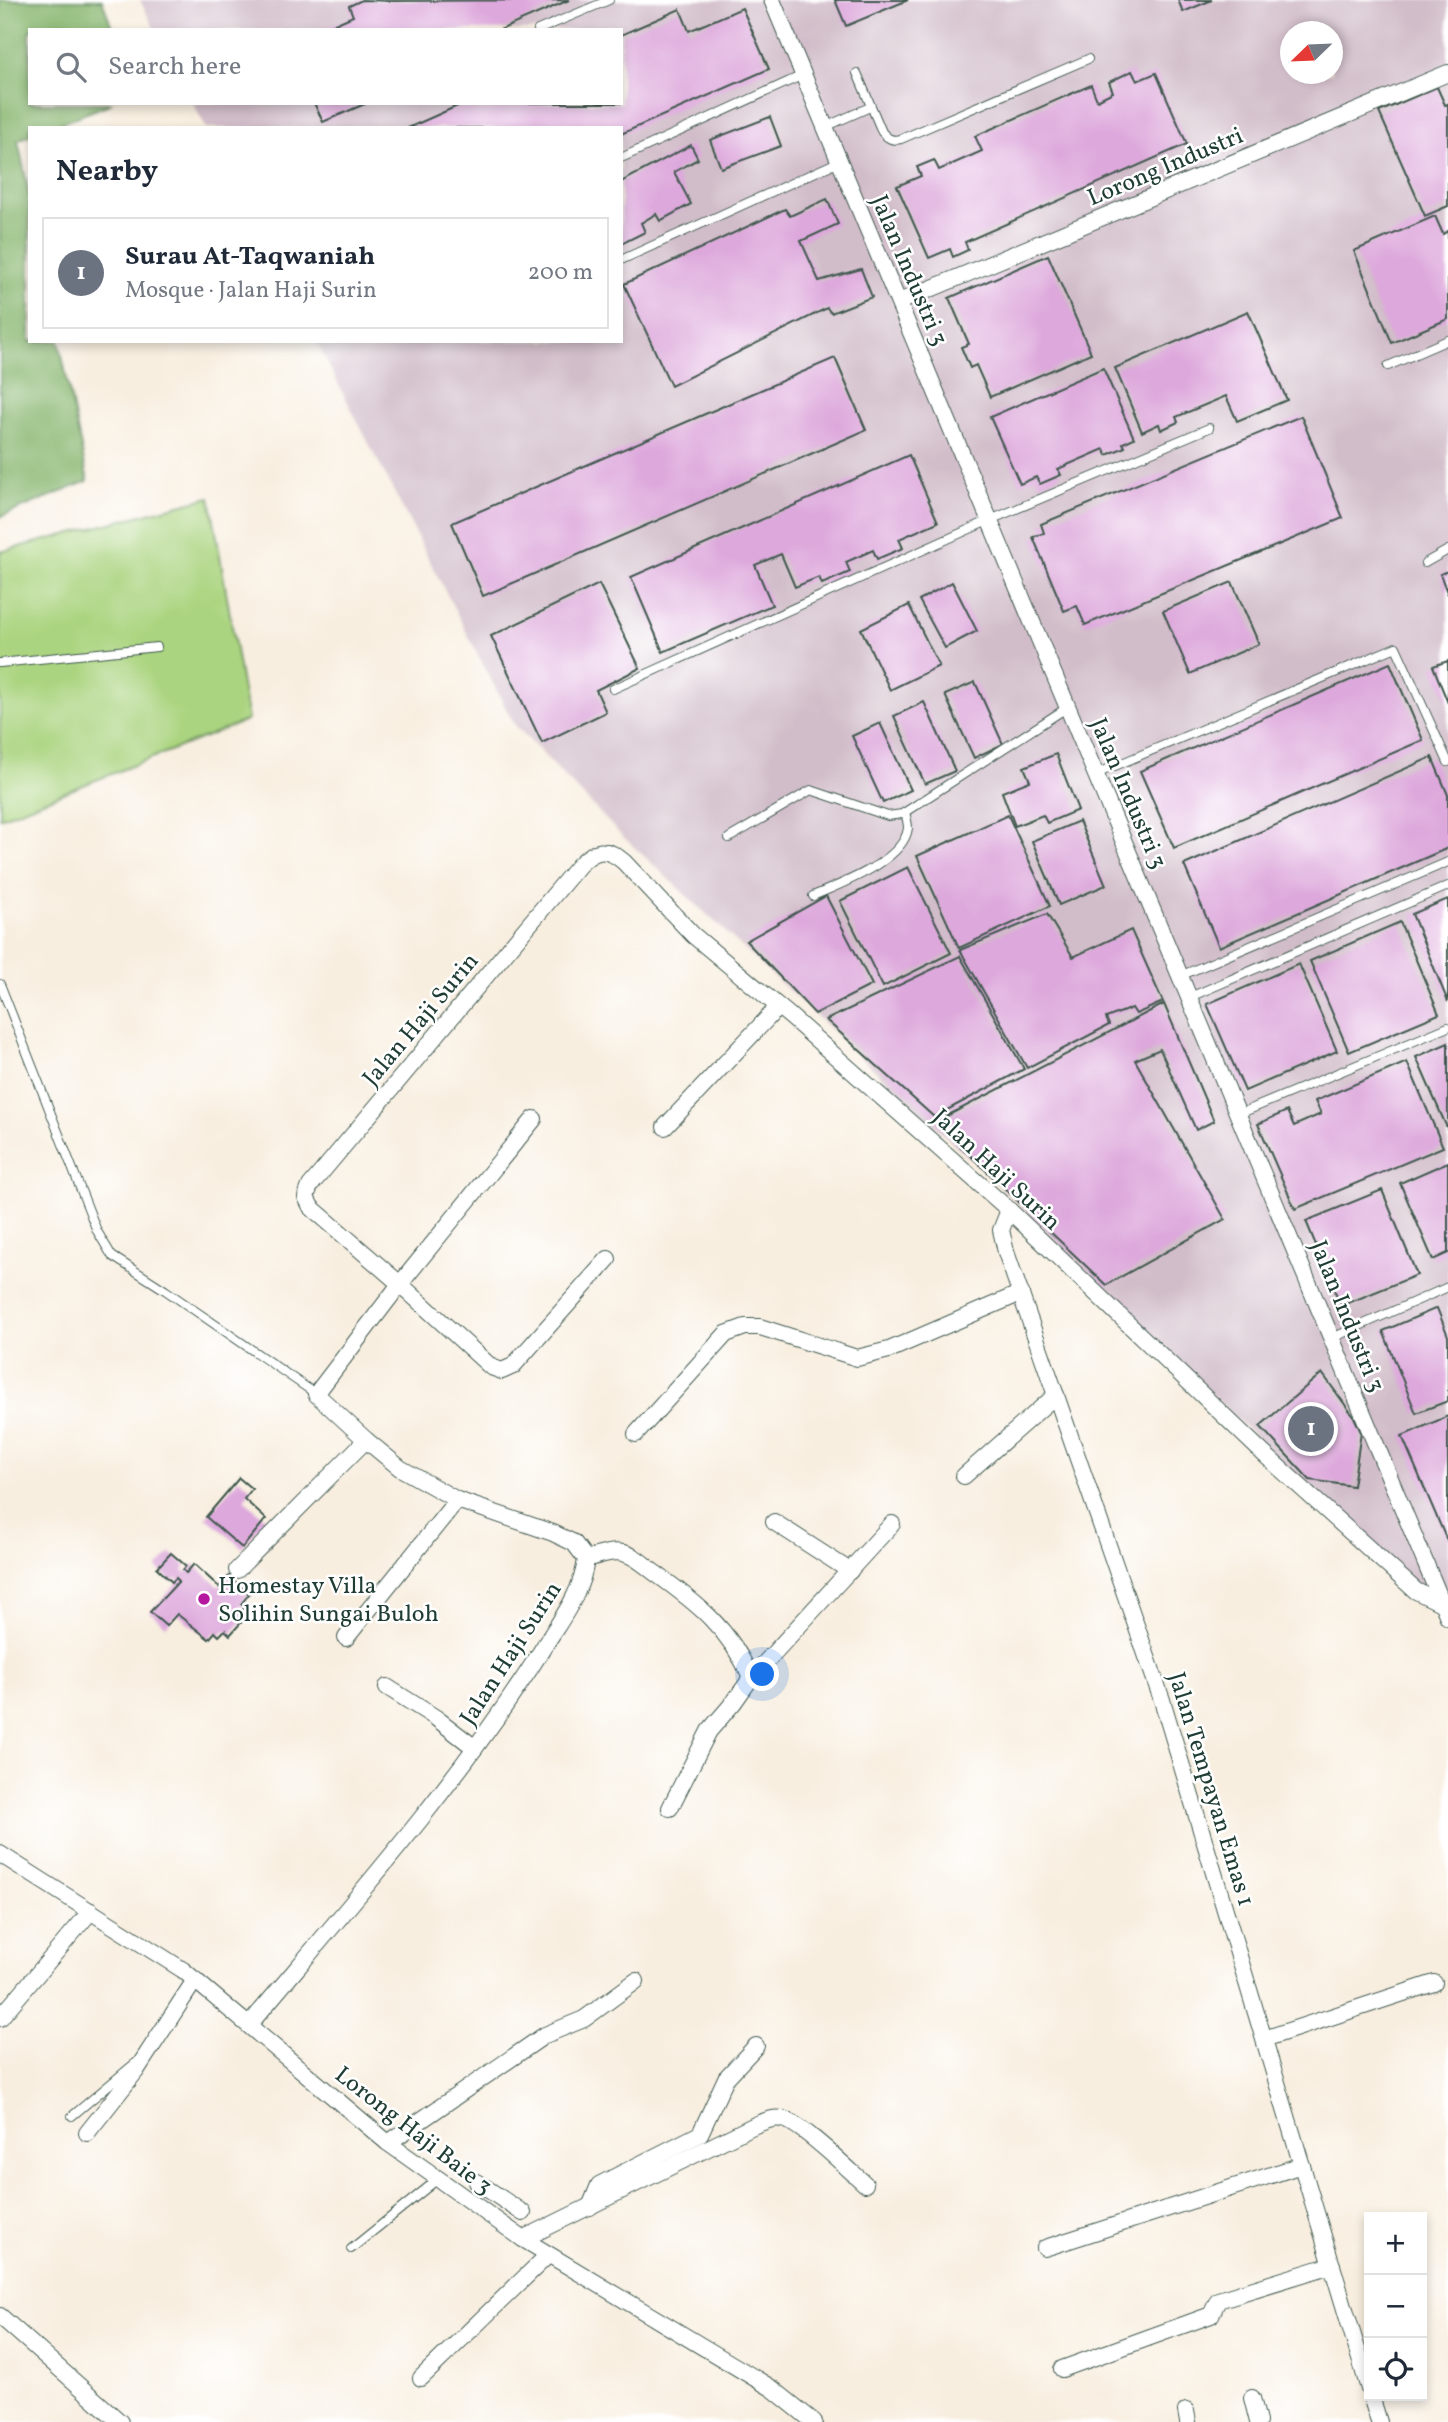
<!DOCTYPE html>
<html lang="en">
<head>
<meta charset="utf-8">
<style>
  :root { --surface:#fff; --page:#f2f2f3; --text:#1f2937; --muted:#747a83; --line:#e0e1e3; --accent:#b5179e }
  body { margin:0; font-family:Vollkorn,serif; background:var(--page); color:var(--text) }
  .controls { position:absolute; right:21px; bottom:21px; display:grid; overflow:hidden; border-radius:0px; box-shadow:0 4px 10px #0003 }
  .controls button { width:63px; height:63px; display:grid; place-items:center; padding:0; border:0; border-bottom:2px solid var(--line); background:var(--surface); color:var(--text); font:35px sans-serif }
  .compass { position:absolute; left:1280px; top:21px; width:63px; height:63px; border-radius:50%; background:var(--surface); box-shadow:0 4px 10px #0003; rotate:247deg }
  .you { position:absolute; left:763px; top:1675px; width:24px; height:24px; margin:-18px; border:5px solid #fff; border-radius:50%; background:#1a73e8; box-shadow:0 0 0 10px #1a73e833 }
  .badge { display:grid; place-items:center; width:46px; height:46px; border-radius:50%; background:var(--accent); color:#fff; font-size:23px; font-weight:700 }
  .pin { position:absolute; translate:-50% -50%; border:4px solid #fff; box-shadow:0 2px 7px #0006 }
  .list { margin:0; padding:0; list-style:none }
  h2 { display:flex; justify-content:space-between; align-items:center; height:91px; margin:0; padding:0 28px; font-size:30px }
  h2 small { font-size:23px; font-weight:400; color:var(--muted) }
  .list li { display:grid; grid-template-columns:46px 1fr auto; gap:21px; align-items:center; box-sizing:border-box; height:112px; margin:0 14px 14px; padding:0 14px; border:2px solid var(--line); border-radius:0px }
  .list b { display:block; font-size:26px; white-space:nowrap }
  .list p { margin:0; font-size:23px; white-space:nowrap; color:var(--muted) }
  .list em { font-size:23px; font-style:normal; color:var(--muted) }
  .icon { flex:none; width:38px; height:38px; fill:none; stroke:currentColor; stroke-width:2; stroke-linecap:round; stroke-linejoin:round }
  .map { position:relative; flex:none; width:1448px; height:2422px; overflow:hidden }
  .search { position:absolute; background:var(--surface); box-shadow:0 4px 10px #0003; left:28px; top:28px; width:595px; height:77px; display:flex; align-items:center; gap:18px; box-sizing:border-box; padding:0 24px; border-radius:0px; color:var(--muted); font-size:26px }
  .panel { position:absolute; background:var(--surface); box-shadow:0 4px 10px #0003; left:28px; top:126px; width:595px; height:217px; border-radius:0px }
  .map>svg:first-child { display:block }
  .industrial { fill:#d1bdc9; fill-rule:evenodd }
  .green { fill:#aad47f; stroke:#64885a; stroke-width:2 }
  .forest { fill:#87b66e; stroke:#537a51; stroke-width:2 }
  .building { fill:#dda8db }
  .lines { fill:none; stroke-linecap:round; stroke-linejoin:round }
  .lane-casing { stroke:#40584e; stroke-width:10 }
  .street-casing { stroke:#40584e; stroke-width:18 }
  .lane { stroke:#fff; stroke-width:8 }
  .street { stroke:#fff; stroke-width:16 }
  .poi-dot { fill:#b5179e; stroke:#fff; stroke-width:2.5 }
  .labels { text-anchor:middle; stroke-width:5; stroke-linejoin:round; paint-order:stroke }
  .street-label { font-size:24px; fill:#1f3d34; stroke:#fff }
  .poi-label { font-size:24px; fill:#1f3d34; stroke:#fff; text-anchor:start }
</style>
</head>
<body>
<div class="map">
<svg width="1448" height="2422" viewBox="0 0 1448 2422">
  <rect width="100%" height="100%" fill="#fff"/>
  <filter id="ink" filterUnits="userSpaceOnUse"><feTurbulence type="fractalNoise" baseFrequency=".0143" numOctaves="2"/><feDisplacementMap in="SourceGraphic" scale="14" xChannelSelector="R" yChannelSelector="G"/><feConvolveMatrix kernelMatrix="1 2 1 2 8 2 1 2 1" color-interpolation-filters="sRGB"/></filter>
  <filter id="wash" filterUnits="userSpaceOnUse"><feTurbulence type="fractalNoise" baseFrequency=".00686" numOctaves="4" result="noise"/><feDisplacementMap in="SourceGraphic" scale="28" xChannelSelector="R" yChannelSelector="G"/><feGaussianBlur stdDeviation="1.57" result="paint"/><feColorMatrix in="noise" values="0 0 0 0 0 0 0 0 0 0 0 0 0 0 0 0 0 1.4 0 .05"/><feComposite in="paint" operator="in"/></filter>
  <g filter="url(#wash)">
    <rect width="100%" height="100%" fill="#f8eedf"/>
    <path class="industrial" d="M140 0H1448V1584L1427 1606 1005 1191 619 833 514 724 316 341H621V128H206L193 103H621V30H155ZM1290 32H1332V74H1290Z"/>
    <path class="green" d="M210 497 248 720 0 818V552Z"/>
    <path class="forest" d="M0 0H102L113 30H30V103H112L49 128H30V135L18 140 30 199V341H59L88 481 0 517Z"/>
    <g id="blocks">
      <g class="building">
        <path d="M362 0 394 1 569 0 500 30H321L353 16 349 6Z"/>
        <path d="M835 0H908L846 26Z"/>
        <path d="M1178 0H1212L1183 12Z"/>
        <path d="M742 8 769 69 621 134V128H408L464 103H621V35L680 9 689 31Z"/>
        <path d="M1132 71 1137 81 1156 73 1187 144 965 242 968 250 953 257 950 249 929 258 897 186 921 176 917 167 934 160 939 170 982 151 975 136 1091 85 1097 100 1113 92 1109 82Z"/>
        <path d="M1437 87 1445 105 1448 104V206L1425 216 1379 112Z"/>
        <path d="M314 103H367L323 122Z"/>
        <path d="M770 117 781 146 721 168 710 140Z"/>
        <path d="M691 145 698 159 674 172 691 204 660 221 656 214 641 223 645 232 621 244V182Z"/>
        <path d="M827 199 838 224 801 241 819 281 861 269 872 297 831 313 827 308 671 386 624 284 785 209 790 216Z"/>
        <path d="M1435 216 1443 234 1448 231V319L1392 343 1354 251Z"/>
        <path d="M1048 255 1091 353 990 397 976 365 970 368 961 347 969 344 949 298Z"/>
        <path d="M1248 311 1287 400 1237 421 1226 396 1176 417 1178 422 1161 430 1159 424 1142 432 1115 368Z"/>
        <path d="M835 358 866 430 483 596 452 523Z"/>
        <path d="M1103 368 1134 438 1123 443 1125 447 1107 455 1104 449 1058 469 1061 475 1040 484 1036 477 1020 484 990 417Z"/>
        <path d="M1301 416 1343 518 1085 625 1077 606 1064 611 1033 537 1044 533 1041 524Z"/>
        <path d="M909 455 938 522 899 539 903 548 877 559 873 550 846 562 850 572 822 584 819 577 795 587 781 554 755 565 772 605 663 652 631 577Z"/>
        <path d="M1448 571V595L1440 574Z"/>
        <path d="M952 582 977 631 945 648 919 600Z"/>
        <path d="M1232 582 1259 644 1190 674 1163 611Z"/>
        <path d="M599 584 640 668 596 690 606 712 542 743 491 636Z"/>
        <path d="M909 605 939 666 890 690 861 629Z"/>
        <path d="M1448 661V703L1433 666Z"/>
        <path d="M1390 663 1423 740 1174 848 1140 771Z"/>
        <path d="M975 682 1003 744 974 758 945 695Z"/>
        <path d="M924 702 955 771 925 784 894 716Z"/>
        <path d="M880 723 911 790 883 803 852 736Z"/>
        <path d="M1056 754 1078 810 1047 823 1043 815 1015 826 1002 792 1030 781 1024 767Z"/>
        <path d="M1432 757 1448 795V848L1219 947 1184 865Z"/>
        <path d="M1008 815 1050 906 959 948 917 856Z"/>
        <path d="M1079 821 1106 885 1059 905 1032 841Z"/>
        <path d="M908 867 951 953 883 987 840 901Z"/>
        <path d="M826 896 872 985 815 1014 746 941Z"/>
        <path d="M1448 899V1002L1412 914Z"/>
        <path d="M1047 914 1073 957 1131 930 1163 1002 1136 1014 1132 1008 1106 1018 1109 1025 1027 1068 960 950Z"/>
        <path d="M1400 922 1439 1014 1349 1052 1310 961Z"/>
        <path d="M960 956 1024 1069 934 1117 826 1020Z"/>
        <path d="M1299 964 1337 1051 1245 1091 1207 1004Z"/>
        <path d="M1164 1004 1214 1121 1196 1130 1160 1049 1135 1060 1225 1219 1106 1285 935 1122Z"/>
        <path d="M1448 1043V1130L1416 1057Z"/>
        <path d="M1407 1062 1443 1147 1295 1209 1258 1124 1287 1111 1294 1126 1321 1114 1315 1101Z"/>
        <path d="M1448 1162V1253L1433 1260 1400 1183Z"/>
        <path d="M1382 1190 1417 1275 1341 1306 1306 1221Z"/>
        <path d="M1437 1308 1448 1336V1401L1416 1413 1383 1331Z"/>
        <path d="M1322 1373 1354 1417 1361 1432 1353 1486 1310 1480 1260 1426Z"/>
        <path d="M1448 1416V1543L1402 1436Z"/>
        <path d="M239 1478 252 1489 244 1499 266 1519 242 1548 206 1517Z"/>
        <path d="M171 1553 186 1566 183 1570 186 1573 194 1564 219 1587 229 1576 249 1594 241 1604 245 1607 241 1612 246 1617 230 1635 225 1630 219 1636 215 1632 209 1639 177 1614 166 1626 150 1612 179 1581 176 1578 172 1582 157 1568Z"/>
      </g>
    </g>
  </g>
  <g filter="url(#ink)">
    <use href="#blocks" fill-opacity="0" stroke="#40584e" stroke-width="2"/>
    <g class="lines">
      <g class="lane-casing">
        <g id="lane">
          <path d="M538 30 609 0"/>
          <path d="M857 73 882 132C888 139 892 141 901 139L1088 59"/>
          <path d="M825 127 870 107"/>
          <path d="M621 158 803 75"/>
          <path d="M621 260 840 161"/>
          <path d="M1388 366 1448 340"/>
          <path d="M1425 563 1448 550"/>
          <path d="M0 663 157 647"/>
          <path d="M613 689 990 520 1209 428"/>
          <path d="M1096 774 1396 647 1448 762"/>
          <path d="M729 838 811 790 888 816 902 814 1068 707"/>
          <path d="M813 896C840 884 904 861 908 828 908 823 906 816 905 812"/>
          <path d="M1180 976 1448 862"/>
          <path d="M0 984 97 1231 112 1256 165 1290 316 1394"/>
          <path d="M1190 997 1448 886"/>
          <path d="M1239 1114 1448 1027"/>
          <path d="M1332 1338 1448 1287"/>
          <path d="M72 2116 134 2064"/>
          <path d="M351 2249 438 2179"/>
        </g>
      </g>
      <g class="street-casing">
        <g id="street">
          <path d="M772 0 1448 1617"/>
          <path d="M899 302 1448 73"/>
          <path d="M534 1119 400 1284 491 1367 502 1371 513 1366 608 1259"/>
          <path d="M665 1127 778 1007"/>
          <path d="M1009 1210 1001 1230 1006 1252 1162 1700 1369 2389"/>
          <path d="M636 1434 726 1334 745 1327H760L857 1358 889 1350 1021 1293"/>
          <path d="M964 1476 1056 1395"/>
          <path d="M774 1522 850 1571"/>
          <path d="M586 1559C598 1556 611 1550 623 1553 635 1555 645 1566 655 1573 697 1603 730 1629 751 1678L892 1524"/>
          <path d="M237 1570 366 1440"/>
          <path d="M346 1638 457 1500"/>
          <path d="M387 1687 436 1718 475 1748"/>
          <path d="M670 1808 709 1731 734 1702 751 1678"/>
          <path d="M0 1854 183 1970 388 2143 523 2239 773 2389 814 2422"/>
          <path d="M0 2018 91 1911"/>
          <path d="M249 2025C350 1905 455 1787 540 1653 558 1623 582 1595 586 1559L574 1543 553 1533 457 1500 400 1468 366 1440 316 1394 400 1284 311 1207 306 1197 310 1186 579 865C595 849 606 846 624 862L693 935 791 1017 1009 1210 1264 1454 1416 1591 1443 1604"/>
          <path d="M1264 2039 1434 1983"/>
          <path d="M87 2133 136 2071 195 1980"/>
          <path d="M388 2143 545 2035 584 2019 636 1981"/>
          <path d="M477 2182 523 2213"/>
          <path d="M590 2207 599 2185 700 2134 726 2078 756 2046"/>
          <path d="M523 2239 755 2125C763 2122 773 2117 782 2119 799 2121 849 2170 865 2184"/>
          <path d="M1045 2248 1302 2165"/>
          <path d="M0 2316 120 2422"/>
          <path d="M1062 2369 1211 2315 1218 2300 1332 2265"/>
          <path d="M421 2378 548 2255"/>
          <path d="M1371 2396 1379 2422"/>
          <path d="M1252 2398 1258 2422"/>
          <path d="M1186 2411 1188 2422"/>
        </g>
      </g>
      <use href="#lane" class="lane"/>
      <use href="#street" class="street"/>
    </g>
  </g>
  <circle class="poi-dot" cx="204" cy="1599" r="7"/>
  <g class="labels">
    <g class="street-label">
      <text transform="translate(1165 166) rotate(-23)" y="8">Lorong Industri</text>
      <text transform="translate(910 270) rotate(67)" y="8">Jalan Industri 3</text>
      <text transform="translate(1129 793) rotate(67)" y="8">Jalan Industri 3</text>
      <text transform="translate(420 1019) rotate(-50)" y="8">Jalan Haji Surin</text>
      <text transform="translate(997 1169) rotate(43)" y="8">Jalan Haji Surin</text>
      <text transform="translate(1348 1316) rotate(68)" y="8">Jalan Industri 3</text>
      <text transform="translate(510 1653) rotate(-57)" y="8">Jalan Haji Surin</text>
      <text transform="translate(1212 1789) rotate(73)" y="8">Jalan Tempayan Emas 1</text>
      <text transform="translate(414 2130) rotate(38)" y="8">Lorong Haji Baie 3</text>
    </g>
    <g class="poi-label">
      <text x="218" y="1593">Homestay Villa<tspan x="218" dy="28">Solihin Sungai Buloh</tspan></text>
    </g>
  </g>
</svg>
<div class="controls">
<button>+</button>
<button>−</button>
<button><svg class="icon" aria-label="locate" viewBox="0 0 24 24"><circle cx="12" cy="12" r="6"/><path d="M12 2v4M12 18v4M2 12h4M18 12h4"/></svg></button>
</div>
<svg class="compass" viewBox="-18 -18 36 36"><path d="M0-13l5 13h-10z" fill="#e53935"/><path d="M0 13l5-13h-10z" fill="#747a83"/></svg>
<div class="you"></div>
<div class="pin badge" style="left:1311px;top:1429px;background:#6b7280">1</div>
<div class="search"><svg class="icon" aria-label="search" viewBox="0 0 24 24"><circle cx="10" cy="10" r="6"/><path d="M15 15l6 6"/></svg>Search here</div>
<section class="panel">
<h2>Nearby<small></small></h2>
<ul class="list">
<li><span class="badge" style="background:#6b7280">1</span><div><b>Surau At-Taqwaniah</b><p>Mosque · Jalan Haji Surin</p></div><em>200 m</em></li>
</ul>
</section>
</div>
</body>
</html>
